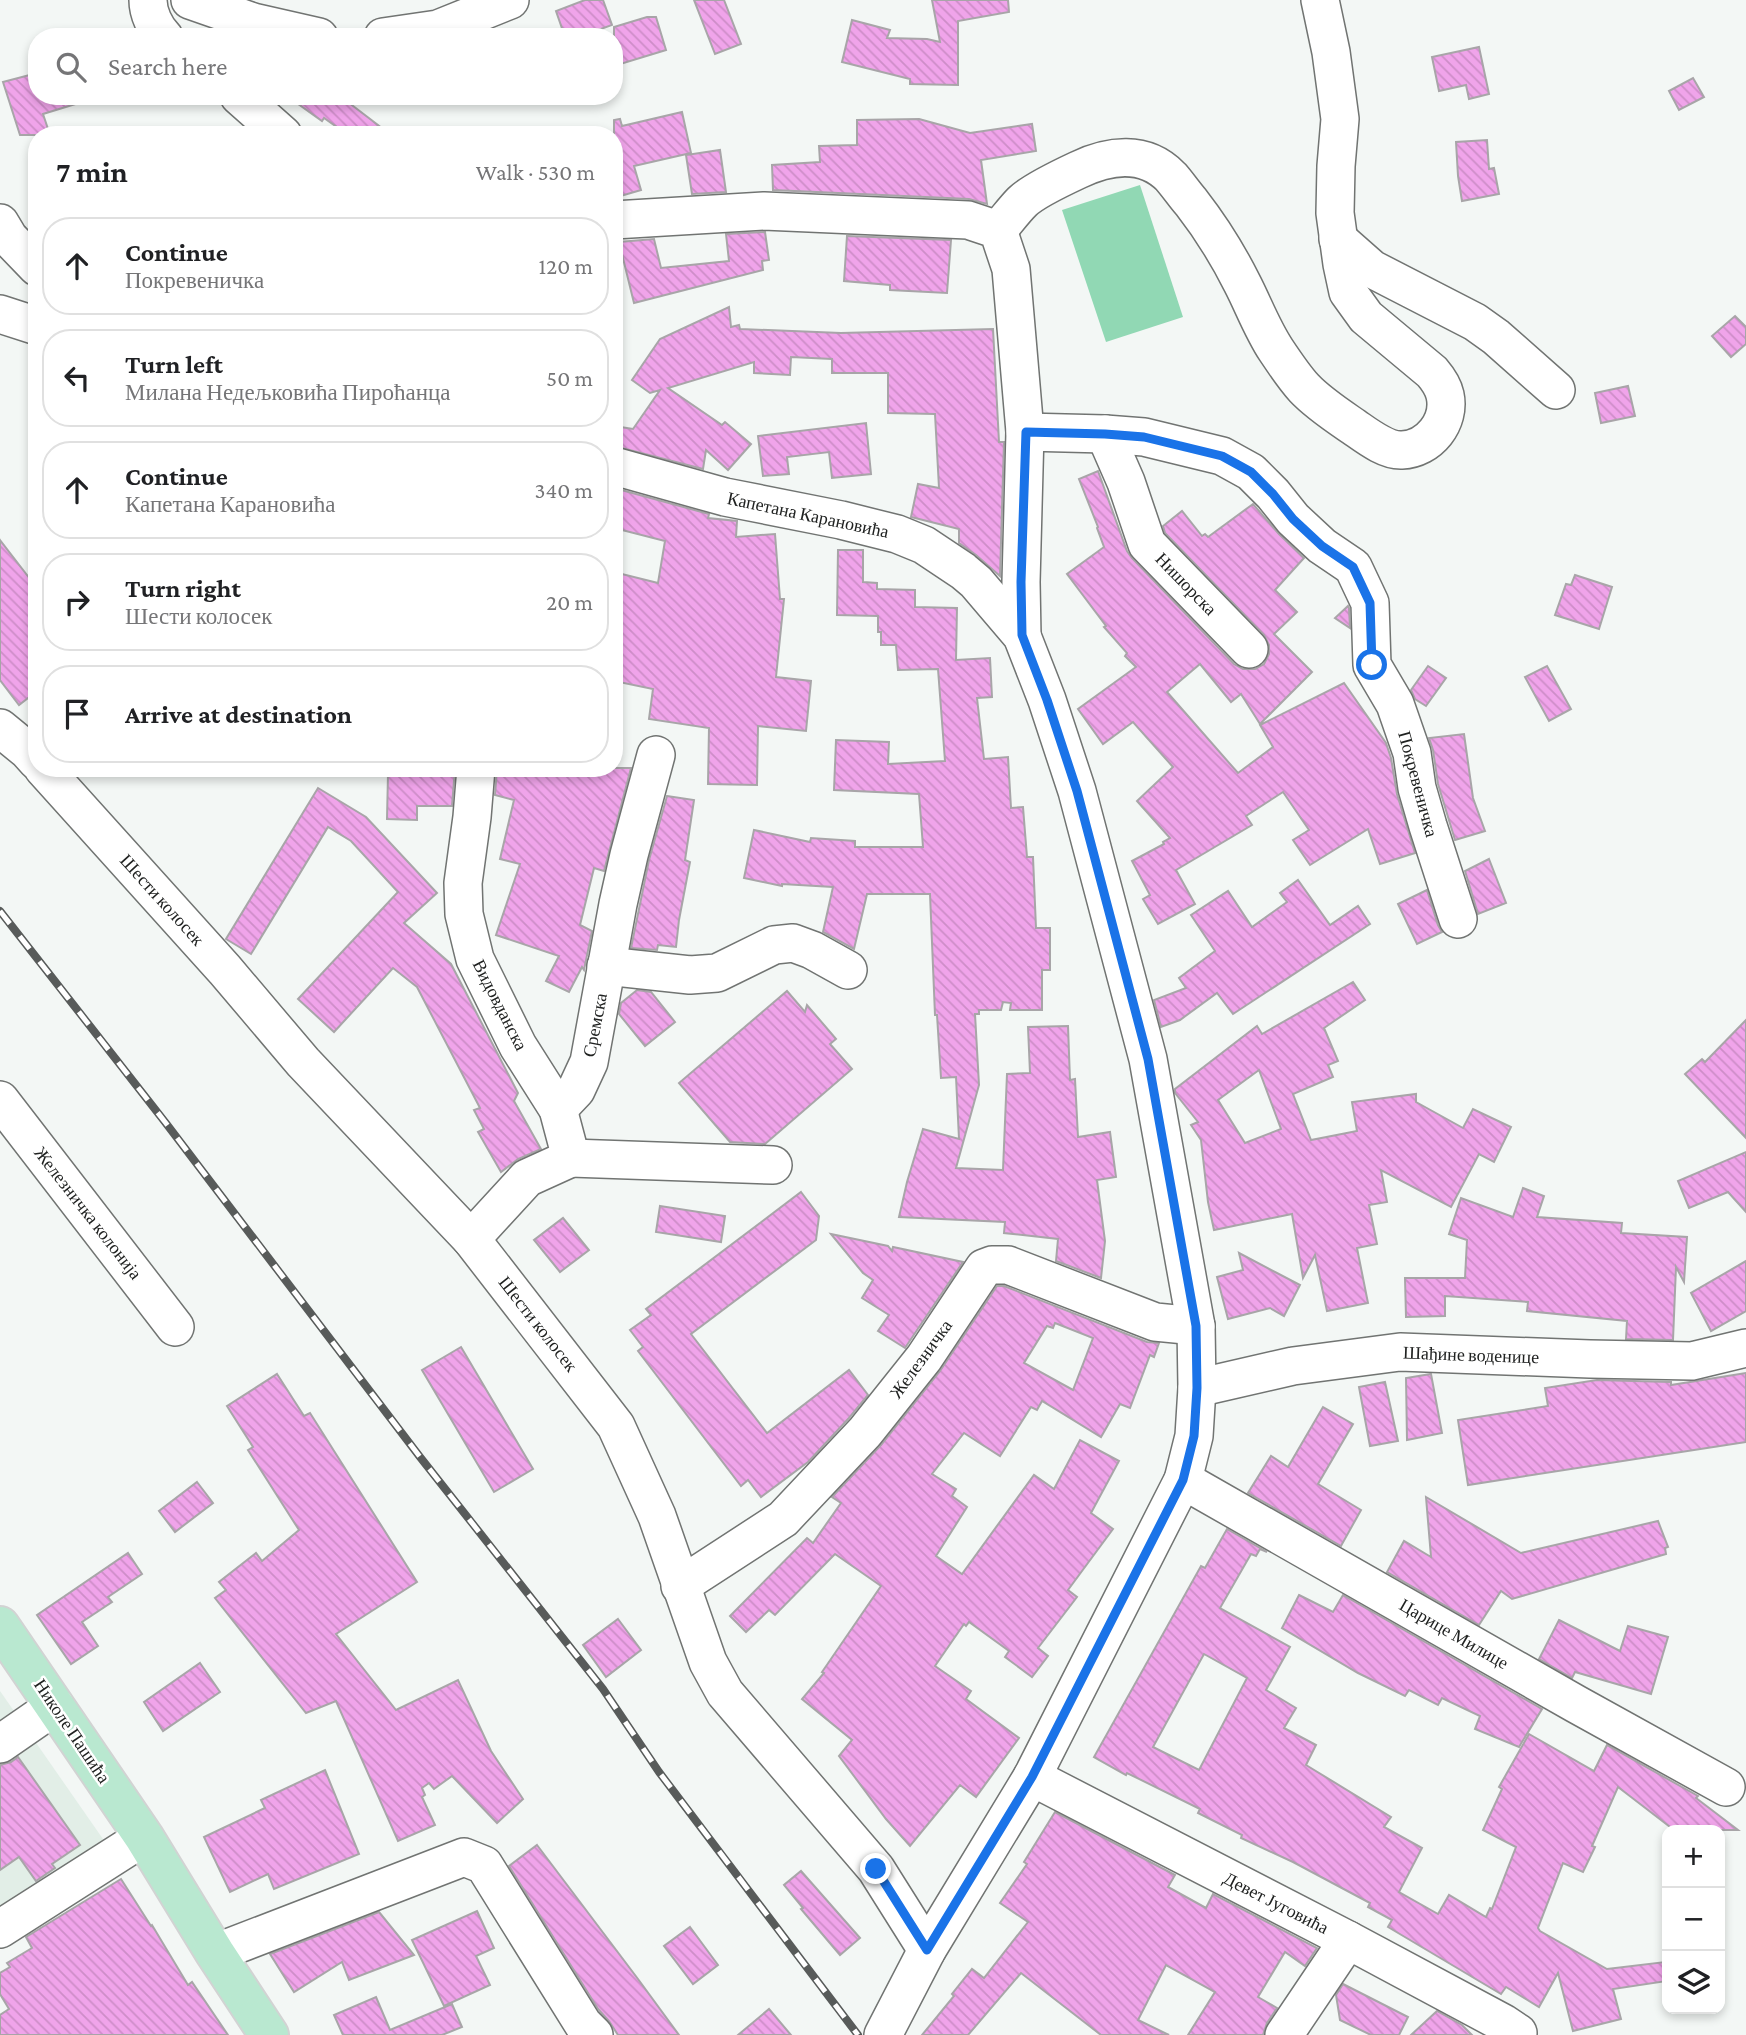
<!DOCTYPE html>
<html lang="en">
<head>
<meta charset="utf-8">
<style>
  :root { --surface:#fff; --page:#f2f2f2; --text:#202124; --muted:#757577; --line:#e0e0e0 }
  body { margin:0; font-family:"Crimson Pro",serif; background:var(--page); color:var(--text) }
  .controls { position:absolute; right:21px; bottom:21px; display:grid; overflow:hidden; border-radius:14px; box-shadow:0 4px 10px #0003 }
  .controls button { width:63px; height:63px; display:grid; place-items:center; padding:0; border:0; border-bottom:2px solid var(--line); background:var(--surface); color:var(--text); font:35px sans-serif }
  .stop { position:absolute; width:21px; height:21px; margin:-16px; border:5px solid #1a73e8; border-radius:50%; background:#fff }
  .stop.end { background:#1a73e8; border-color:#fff; box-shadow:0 2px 7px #0008 }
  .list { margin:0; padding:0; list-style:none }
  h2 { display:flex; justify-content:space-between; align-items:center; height:91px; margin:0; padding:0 28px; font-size:30px }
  h2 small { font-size:23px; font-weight:400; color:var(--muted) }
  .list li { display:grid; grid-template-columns:46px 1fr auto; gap:21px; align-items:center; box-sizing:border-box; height:98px; margin:0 14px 14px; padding:0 14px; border:2px solid var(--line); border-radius:28px }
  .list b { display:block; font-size:26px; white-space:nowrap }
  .list p { margin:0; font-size:23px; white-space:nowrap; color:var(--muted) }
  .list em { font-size:23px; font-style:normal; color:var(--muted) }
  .icon { flex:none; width:38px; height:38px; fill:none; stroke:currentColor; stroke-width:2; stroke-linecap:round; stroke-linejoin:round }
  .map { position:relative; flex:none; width:1746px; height:2035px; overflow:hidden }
  .search { position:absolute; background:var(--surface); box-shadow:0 4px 10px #0003; left:28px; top:28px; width:595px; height:77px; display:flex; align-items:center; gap:18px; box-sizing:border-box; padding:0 24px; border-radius:28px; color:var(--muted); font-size:26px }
  .panel { position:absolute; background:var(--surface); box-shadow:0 4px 10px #0003; left:28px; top:126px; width:595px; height:651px; border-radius:28px }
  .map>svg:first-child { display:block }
  .built { fill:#e2eee7 }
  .pitch { fill:#91d8b4 }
  .building { fill:url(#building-back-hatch); stroke:#a8a5a8; stroke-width:2; fill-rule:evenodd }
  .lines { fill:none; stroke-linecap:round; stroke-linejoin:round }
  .minor-casing { stroke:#717472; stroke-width:40 }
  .major-casing { stroke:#d2d3d3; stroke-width:42 }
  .minor { stroke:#fff; stroke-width:37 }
  .major { stroke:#b9e8d0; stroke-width:38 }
  .rail-casing { stroke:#585b5a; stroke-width:8 }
  .rail { stroke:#fff; stroke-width:5; stroke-dasharray:16; stroke-linecap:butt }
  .route { stroke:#1a73e8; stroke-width:9 }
  .labels { text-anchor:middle; stroke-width:5; stroke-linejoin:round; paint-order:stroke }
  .street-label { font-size:18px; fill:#202221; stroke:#fff }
</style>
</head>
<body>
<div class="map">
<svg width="1746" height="2035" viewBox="0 0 1746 2035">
  <defs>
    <pattern id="building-back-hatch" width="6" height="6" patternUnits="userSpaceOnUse" patternTransform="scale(1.75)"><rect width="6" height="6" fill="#f0a4ea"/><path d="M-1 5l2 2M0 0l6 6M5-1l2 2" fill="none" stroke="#ce8dc8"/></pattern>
  </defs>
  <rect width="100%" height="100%" fill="#f3f7f5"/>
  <path class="built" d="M0 1691 112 1852 0 1924Z"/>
  <path class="pitch" d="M1140 185 1183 317 1106 342 1062 210Z"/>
  <g class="building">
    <path d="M585 0H603L612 25 579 37H565L556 11Z"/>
    <path d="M694 0H724L741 44 715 54Z"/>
    <path d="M932 0H1008L1009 12 958 21V85L910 84V79L842 62 852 20 890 30 887 38 927 39 940 42Z"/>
    <path d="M647 17H656L666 50 614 66V27Z"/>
    <path d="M1479 47 1489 94 1469 99 1466 85 1439 91 1432 57Z"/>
    <path d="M37 73V96H81L82 102 43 114 50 135H20L3 82Z"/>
    <path d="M1693 78 1704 97 1679 110 1669 91Z"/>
    <path d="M287 96H340L391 135H348L324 118 322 121Z"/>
    <path d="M682 112 691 153 634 166 641 190 614 198V120L620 119 622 126Z"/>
    <path d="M919 119 970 133 1032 124 1036 151 981 160 987 204 969 199 773 190 772 165 820 162 819 146 857 145V120Z"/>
    <path d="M1487 140 1489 169 1494 168 1499 194 1462 201 1458 176 1456 142Z"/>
    <path d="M720 150 726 192 692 194 686 155Z"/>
    <path d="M765 232 769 260 762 261 763 270 634 303 619 242 654 239 661 268 729 261 726 234Z"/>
    <path d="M847 236 951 240 947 293 890 290V285L844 281Z"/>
    <path d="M729 307 731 327 739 325 740 329 841 333 993 329 999 442H1004L1000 576 976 555 959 543V529L911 517 918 484 939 488 935 414 888 413V373H832V359L791 357 790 375 754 373V362L668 388 722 425 725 422 751 444 728 470 706 450 703 469 614 446V426L633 429 660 390 650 393 632 380 660 339Z"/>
    <path d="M1735 316 1746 327V344L1731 357 1712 336Z"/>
    <path d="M1628 386 1635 416 1601 423 1595 393Z"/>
    <path d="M866 423 871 474 832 478 829 452 787 457 789 474 763 476 758 436Z"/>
    <path d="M1098 471 1127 551 1132 558 1234 664 1243 669H1255L1264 664 1269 654V645L1264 635 1165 533 1163 526 1182 511 1202 536 1205 534 1208 537 1253 504 1279 534 1304 558 1275 590 1297 612 1274 634 1312 672 1260 724 1241 694 1231 702 1200 664 1167 692 1238 773 1273 747 1260 725 1344 683 1386 743 1391 758 1397 794 1415 853 1380 864 1368 829 1310 865 1293 840 1309 830 1283 792 1246 816 1252 825 1176 870 1195 904 1158 924 1143 899 1150 895 1132 861 1164 844 1163 842 1170 838 1137 801 1173 767 1133 722 1103 744 1078 709 1136 667 1125 656 1127 653 1104 627 1106 626 1067 574 1104 547 1097 528 1098 527 1079 479Z"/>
    <path d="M614 488 709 514 708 518 737 521 736 537 775 534 780 599H784L776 677 811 681 806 731 758 726 757 785 708 784 709 728 649 719 653 689 614 681V572L658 583 665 541 614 528Z"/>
    <path d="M0 540 37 588V691L19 705 0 680Z"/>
    <path d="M838 550H863V582L877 583V589L915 590V607L957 608 956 660 990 658 992 697 977 698 984 759 1008 757 1011 808 1023 807 1027 857H1033L1036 928H1050V970H1042V1010H1010L1011 1003 1003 1002 1001 1010H979V1014H975L979 1085 956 1168 1003 1170 1007 1074 1030 1073 1028 1027 1068 1026 1070 1080 1075 1079 1078 1137 1110 1132 1116 1177 1097 1180 1105 1241 1101 1278 1056 1261 1058 1239 1004 1233 1005 1222 899 1217 907 1182 923 1129 959 1139 956 1077 941 1078 937 1015H935L930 894H867L854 949 823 932 833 887 782 884V886L744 878 754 830 810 842 811 838 855 841V847H923L919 794 834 790 836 740 889 742 888 764 945 761 938 669 898 670 896 645H881V632H878V616L837 615Z"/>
    <path d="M1575 575 1612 587 1599 629 1555 615 1566 584 1571 585Z"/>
    <path d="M1348 606 1349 608 1350 628 1335 618Z"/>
    <path d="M1428 666 1446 678 1426 706 1415 699 1411 690Z"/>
    <path d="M1547 666 1571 709 1549 721 1525 677Z"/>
    <path d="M1464 734 1473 798 1485 831 1455 840 1438 784 1433 750 1429 738Z"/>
    <path d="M403 768H455L452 806H417V820L387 819 388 774H403Z"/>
    <path d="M497 768H631L604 871 594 868 580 925 592 931 584 970 582 967 569 992 546 981 559 956 496 935 520 864 500 859 514 800 495 795Z"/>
    <path d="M318 788 366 817 437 893 404 923 451 964 518 1093 514 1101 541 1149 518 1159 501 1172 478 1132 484 1129 474 1110 480 1108 417 987 393 968 334 1032 298 999 398 892 351 841 328 827 251 954 226 939Z"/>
    <path d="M667 796 694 800 685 860 690 862 679 920 676 947 658 945 657 950 631 948 649 860Z"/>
    <path d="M1489 859 1506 903 1478 914 1465 871Z"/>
    <path d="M1298 880 1330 925 1358 906 1370 924 1233 1014 1217 993 1180 1020 1161 1027 1154 1000 1186 988 1179 978 1215 951 1191 915 1228 891 1252 927 1287 902 1280 893Z"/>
    <path d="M1427 890 1438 925 1442 932 1417 944 1398 904Z"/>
    <path d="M1353 982 1365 1000 1324 1028 1338 1061 1328 1065 1333 1077 1293 1094 1311 1140 1357 1131 1352 1102 1416 1094V1102L1463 1128 1473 1109 1511 1127 1494 1162 1479 1154 1451 1207 1381 1170 1387 1202 1369 1205 1377 1244 1357 1248 1368 1303 1327 1311 1315 1255 1303 1278 1292 1214 1214 1230 1208 1202 1201 1140 1191 1125 1198 1122 1175 1093V1089L1257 1026 1262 1034ZM1259 1070 1281 1129 1245 1143 1218 1100Z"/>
    <path d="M637 990 651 992 675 1022 645 1046 619 1014 621 1003Z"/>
    <path d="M787 991 805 1012 807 1005 836 1039 830 1044 852 1069 765 1144 730 1142 679 1083Z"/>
    <path d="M1746 1020V1138L1685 1074 1702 1059 1705 1062Z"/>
    <path d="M1746 1152V1212L1728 1192 1689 1208 1678 1181Z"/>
    <path d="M1523 1188 1544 1196 1537 1217 1622 1223 1621 1233 1687 1237 1684 1282 1676 1267 1673 1340 1626 1339 1627 1321 1527 1311 1528 1302 1445 1296V1316L1406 1317 1405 1278H1465L1467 1240 1449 1234 1461 1198 1513 1217Z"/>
    <path d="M801 1192 819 1216 816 1240 691 1334 767 1433 849 1370 868 1395 849 1418 808 1462 761 1497 748 1480 741 1486 638 1351 643 1347 630 1330 651 1315 646 1309Z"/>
    <path d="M660 1206 725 1216 721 1242 656 1232Z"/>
    <path d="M563 1218 589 1250 560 1272 534 1240Z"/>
    <path d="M831 1234 888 1246 892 1251 893 1247 963 1262 905 1348 878 1331 889 1315 862 1298 873 1280 863 1273Z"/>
    <path d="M1239 1253 1300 1285 1284 1316 1270 1308 1228 1319 1217 1277 1243 1270Z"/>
    <path d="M1746 1261V1311L1711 1331 1691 1293Z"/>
    <path d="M997 1286H1004L1147 1342 1159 1343 1154 1357 1150 1355 1130 1408 1120 1404 1101 1437 1042 1401 1037 1410 1031 1407 1000 1456 964 1433 932 1474 956 1489 952 1496 967 1507 936 1556 962 1574 1034 1475 1054 1489 1080 1440 1119 1461 1091 1513 1113 1529 1068 1590 1077 1597 1038 1648 1048 1656 1032 1677 1005 1657 1009 1651 969 1622 966 1626 964 1624 935 1666 971 1691 966 1699 1019 1738 976 1797 960 1785 910 1846 886 1819 839 1756 852 1740 802 1699 824 1673 822 1672 881 1586 835 1554 775 1615 769 1610 746 1632 730 1616 807 1538 813 1543 841 1503 832 1497 881 1445 940 1371ZM1055 1323 1093 1338 1073 1390 1024 1363 1047 1326 1053 1328Z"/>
    <path d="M461 1347 533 1469 494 1492 422 1370Z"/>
    <path d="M1746 1373V1442L1468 1485 1458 1420 1548 1406 1545 1388 1597 1380 1671 1382V1385Z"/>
    <path d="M277 1374 304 1416 310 1413 417 1582 336 1634 396 1710 458 1680 491 1751 523 1799 497 1823 452 1776 434 1789 429 1783 422 1788 425 1795 422 1797 435 1825 398 1841 336 1701 306 1713 215 1598 226 1590 219 1582 256 1553 262 1561 299 1530 248 1450 253 1447 227 1406Z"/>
    <path d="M1431 1374 1442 1433 1407 1440 1406 1378Z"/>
    <path d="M1385 1382 1398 1441 1370 1446 1359 1387Z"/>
    <path d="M1323 1407 1353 1424 1318 1484 1361 1510 1341 1546 1248 1493 1271 1456 1288 1467Z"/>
    <path d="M197 1482 213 1503 175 1532 159 1511Z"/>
    <path d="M1426 1497 1521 1553 1658 1521 1668 1547 1665 1548 1666 1554 1512 1599 1501 1591 1479 1625 1387 1572 1404 1541 1431 1557Z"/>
    <path d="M1227 1529 1267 1552 1260 1549 1256 1556 1251 1554 1220 1608 1290 1647 1266 1690 1296 1708 1284 1728 1316 1745 1306 1765 1391 1817 1384 1827 1422 1848 1399 1892 1438 1914 1449 1895 1486 1917 1490 1908 1492 1909 1516 1847 1483 1830 1502 1789 1499 1787 1529 1734 1594 1771 1607 1745 1698 1796 1696 1798 1738 1830H1674L1618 1787 1592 1846 1595 1847 1583 1872 1563 1863 1538 1928 1540 1931 1607 1969 1665 1962 1667 1981 1613 1989 1621 2019 1573 2031 1558 1973 1539 2007 1506 1987 1501 1994 1388 1927 1392 1920 1368 1907 1370 1903 1293 1862 1241 1838 1242 1835 1198 1813 1200 1809 1127 1773 1126 1775 1094 1757 1201 1566 1205 1568ZM1204 1654 1247 1678 1199 1770 1153 1747Z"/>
    <path d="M128 1553 142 1574 108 1597 112 1602 82 1622 98 1646 71 1664 37 1615Z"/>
    <path d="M1299 1595 1333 1612 1343 1595 1542 1709 1519 1747 1475 1729 1480 1716 1442 1698 1438 1705 1409 1690 1405 1696 1358 1673 1282 1628Z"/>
    <path d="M618 1619 641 1650 606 1677 583 1645Z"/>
    <path d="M1559 1620 1620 1651 1628 1626 1668 1637 1651 1694 1575 1672 1572 1678 1539 1659Z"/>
    <path d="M200 1663 220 1692 163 1731 144 1702Z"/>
    <path d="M18 1757 80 1845 52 1864 55 1868 36 1881 19 1857 0 1870V1765L11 1762Z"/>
    <path d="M325 1770 359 1854 274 1889 268 1874 230 1892 204 1837 265 1808 261 1800Z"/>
    <path d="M1055 1812 1175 1875 1168 1887 1206 1908 1213 1894 1317 1948 1305 1966 1285 1952 1258 1997 1277 2008 1267 2023 1263 2035H1188L1215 1992 1166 1965 1138 2020 1169 2035H1101L1021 1973 968 2035H922L954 1996 952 1994 972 1969 984 1978 1028 1922 1000 1903 1027 1864 1024 1862Z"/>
    <path d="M537 1845 638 1979 679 2035H618L609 2021 598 2009 509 1866Z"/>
    <path d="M801 1871 860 1938 840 1955 801 1909 803 1908 784 1885Z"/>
    <path d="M121 1879 151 1926 152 1925 188 1985 192 1982 228 2035H0V2015L9 2009 0 1994V1973L10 1967 7 1963 32 1948 26 1937Z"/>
    <path d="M477 1911 494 1948 476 1956 490 1985 444 2006 412 1940Z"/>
    <path d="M379 1912 414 1955 349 1980 342 1962 294 1992 270 1954Z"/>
    <path d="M690 1927 718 1965 693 1984 664 1946Z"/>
    <path d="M1343 1984 1408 2017 1399 2035H1371L1340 2020 1336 1995Z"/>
    <path d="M376 1997 390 2030 452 2004 462 2027 442 2035H343L334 2015Z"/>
    <path d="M769 2009 791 2035H738Z"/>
    <path d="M1437 2011 1462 2025 1472 2035H1411Z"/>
  </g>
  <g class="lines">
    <g class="minor-casing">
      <g id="minor">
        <path d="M148 0C148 13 155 28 164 37"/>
        <path d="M190 0 253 22 319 37"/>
        <path d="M383 37 438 29 510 0"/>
        <path d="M239 96 283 135"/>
        <path d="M614 220 764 211 968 220 998 230 1011 269 1025 432 1021 582 1022 636"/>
        <path d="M0 223 9 238 37 267"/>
        <path d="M998 230C1006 221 1014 210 1022 202 1033 191 1063 177 1078 170 1109 155 1145 150 1171 177 1178 185 1184 194 1191 202 1212 229 1227 253 1242 283 1253 304 1262 329 1276 350 1284 362 1294 377 1304 388 1318 403 1338 416 1354 427 1367 436 1386 451 1402 450 1429 449 1451 422 1445 395 1443 386 1438 379 1432 372L1366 317 1348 292 1342 264 1335 213 1336 166 1340 119 1331 52 1320 0"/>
        <path d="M1338 239 1372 269 1475 322 1496 337 1556 390"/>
        <path d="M0 314 37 326"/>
        <path d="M1025 432 1105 434 1144 437 1222 456 1251 472 1273 494 1293 519 1322 546 1353 567 1370 603 1372 665 1395 704 1412 753 1417 788 1428 826 1458 919"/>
        <path d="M1105 434 1126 482 1147 544 1249 649"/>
        <path d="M614 466 725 497 841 520 897 534 924 545 963 571 976 582 1022 636 1047 700 1077 791 1148 1059 1196 1326 1197 1388 1194 1436 1183 1480 1032 1777 927 1950 883 2035"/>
        <path d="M0 728 28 751 37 761"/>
        <path d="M43 768 225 970 303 1062 471 1239 616 1426 657 1516 708 1662 725 1693 876 1869 927 1950"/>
        <path d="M606 966 690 975 717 973 774 945 793 943 812 950 848 970"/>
        <path d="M0 1100 175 1327"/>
        <path d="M558 1109 576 1090 589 1062 618 904 629 855 656 755"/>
        <path d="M571 1158 773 1165"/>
        <path d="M471 1239 527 1178 571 1158 558 1109 518 1046 475 959 464 914 463 883 472 817 476 768"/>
        <path d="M1197 1388 1293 1366 1400 1352 1590 1359 1692 1361 1746 1348"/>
        <path d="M1183 1480 1576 1704 1726 1787"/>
        <path d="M680 1586 783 1519 865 1432 924 1358 984 1268 992 1265H1008L1155 1322 1196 1326"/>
        <path d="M0 1744 55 1706"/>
        <path d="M1032 1777 1348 1940 1503 2023 1518 2033"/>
        <path d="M0 1929 144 1837"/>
        <path d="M215 1953 464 1857 484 1865 583 2024 594 2035"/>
        <path d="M1284 2035 1348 1940"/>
      </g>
    </g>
    <g class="major-casing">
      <path id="major" d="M0 1626 144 1837 215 1953 269 2035"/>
    </g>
    <use href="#minor" class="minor"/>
    <use href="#major" class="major"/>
    <g class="rail-casing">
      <path id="rail" d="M0 911 165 1122 420 1457 603 1689 659 1772 858 2035"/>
    </g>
    <use href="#rail" class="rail"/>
  </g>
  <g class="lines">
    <path class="route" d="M876 1869 927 1950 1032 1777 1183 1480 1194 1436 1197 1388 1196 1326 1148 1059 1077 791 1047 700 1022 635 1021 582 1026 432 1105 434 1144 437 1222 456 1251 472 1273 494 1293 519 1322 546 1353 567 1370 603 1372 665"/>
  </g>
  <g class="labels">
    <g class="street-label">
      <text transform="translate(808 515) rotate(12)" y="6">Капетана Карановића</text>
      <text transform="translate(1186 584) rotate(46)" y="6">Нишорска</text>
      <text transform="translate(1418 784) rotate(75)" y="6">Покревеничка</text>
      <text transform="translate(162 900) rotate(48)" y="6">Шести колосек</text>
      <text transform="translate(500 1005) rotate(63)" y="6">Видовданска</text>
      <text transform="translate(595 1025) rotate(-79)" y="6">Сремска</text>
      <text transform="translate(88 1213) rotate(52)" y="6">Железничка колонија</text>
      <text transform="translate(538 1324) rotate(52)" y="6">Шести колосек</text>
      <text transform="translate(1471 1355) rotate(2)" y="6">Шађине воденице</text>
      <text transform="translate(921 1359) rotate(-54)" y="6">Железничка</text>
      <text transform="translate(1454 1634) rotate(30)" y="6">Царице Милице</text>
      <text transform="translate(72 1731) rotate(56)" y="6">Николе Пашића</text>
      <text transform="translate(1276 1903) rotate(27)" y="6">Девет Југовића</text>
    </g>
  </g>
</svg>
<div class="controls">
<button>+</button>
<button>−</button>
<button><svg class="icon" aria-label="layers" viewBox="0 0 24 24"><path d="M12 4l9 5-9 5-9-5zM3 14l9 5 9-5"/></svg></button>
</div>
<div class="stop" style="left:1372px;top:665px"></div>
<div class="stop end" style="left:876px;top:1869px"></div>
<div class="search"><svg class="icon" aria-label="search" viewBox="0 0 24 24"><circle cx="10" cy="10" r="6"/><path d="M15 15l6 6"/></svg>Search here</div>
<section class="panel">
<h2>7 min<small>Walk · 530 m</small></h2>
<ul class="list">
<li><svg class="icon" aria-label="ahead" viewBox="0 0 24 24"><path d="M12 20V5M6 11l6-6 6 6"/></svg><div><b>Continue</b><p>Покревеничка</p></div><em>120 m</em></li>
<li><svg class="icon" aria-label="left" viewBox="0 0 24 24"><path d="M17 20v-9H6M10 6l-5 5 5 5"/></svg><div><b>Turn left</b><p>Милана Недељковића Пироћанца</p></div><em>50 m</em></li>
<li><svg class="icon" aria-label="ahead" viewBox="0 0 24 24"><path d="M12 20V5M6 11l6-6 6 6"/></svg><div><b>Continue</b><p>Капетана Карановића</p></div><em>340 m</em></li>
<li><svg class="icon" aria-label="right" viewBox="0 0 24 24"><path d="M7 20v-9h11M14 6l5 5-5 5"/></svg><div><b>Turn right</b><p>Шести колосек</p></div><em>20 m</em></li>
<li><svg class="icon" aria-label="arrive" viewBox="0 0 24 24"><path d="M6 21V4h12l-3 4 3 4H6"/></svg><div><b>Arrive at destination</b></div></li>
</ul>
</section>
</div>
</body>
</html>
